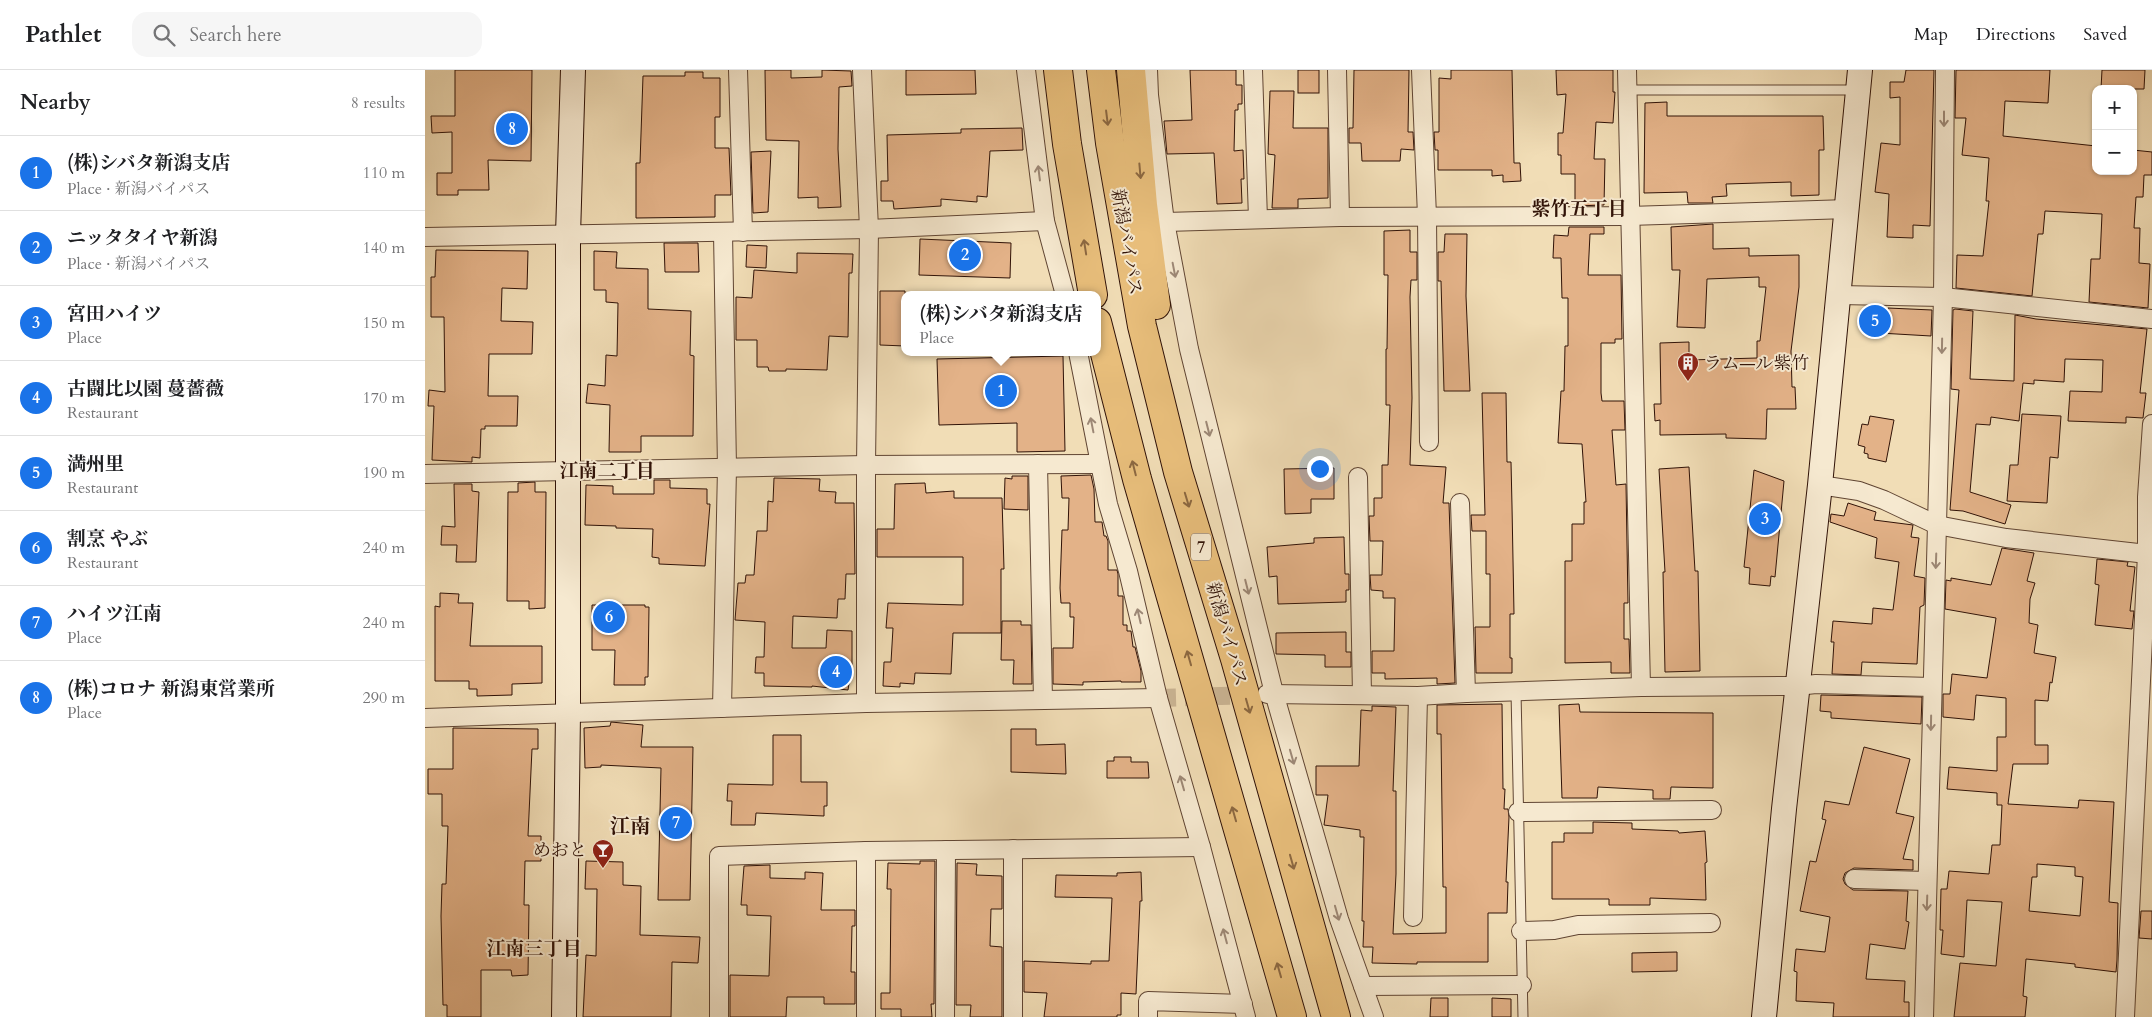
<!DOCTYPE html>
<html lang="en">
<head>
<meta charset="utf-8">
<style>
  :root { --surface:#fff; --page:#f6f6f6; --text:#202124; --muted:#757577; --line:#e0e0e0; --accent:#1a73e8 }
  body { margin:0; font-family:Cardo,"Noto Serif JP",serif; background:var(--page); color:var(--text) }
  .controls { position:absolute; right:15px; top:15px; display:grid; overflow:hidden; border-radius:10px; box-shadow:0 1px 4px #0004 }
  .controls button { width:45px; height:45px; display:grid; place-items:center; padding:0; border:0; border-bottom:1px solid var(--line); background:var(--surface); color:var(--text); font:25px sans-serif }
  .you { position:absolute; left:894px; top:398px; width:18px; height:18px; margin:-12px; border:4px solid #fff; border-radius:50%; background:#1a73e8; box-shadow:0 0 0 8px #1a73e833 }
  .badge { display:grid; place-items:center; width:32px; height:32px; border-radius:50%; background:var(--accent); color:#fff; font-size:16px; font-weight:700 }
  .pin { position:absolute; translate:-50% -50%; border:2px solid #fff; box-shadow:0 1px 5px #0006 }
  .popup { position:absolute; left:476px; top:221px; width:200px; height:65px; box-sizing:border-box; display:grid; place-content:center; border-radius:10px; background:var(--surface); filter:drop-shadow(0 1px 4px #0005); font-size:16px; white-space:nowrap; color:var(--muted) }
  .popup b { font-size:19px; color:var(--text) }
  .popup::after { content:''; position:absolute; left:50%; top:100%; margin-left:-10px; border:10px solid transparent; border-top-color:var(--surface) }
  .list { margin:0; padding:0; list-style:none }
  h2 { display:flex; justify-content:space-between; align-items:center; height:65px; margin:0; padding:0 20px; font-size:21px }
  h2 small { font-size:16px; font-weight:400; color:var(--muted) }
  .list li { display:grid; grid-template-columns:32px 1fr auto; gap:15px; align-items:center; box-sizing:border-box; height:75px; padding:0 20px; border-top:1px solid var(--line) }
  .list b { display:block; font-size:19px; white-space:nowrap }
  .list p { margin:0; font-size:16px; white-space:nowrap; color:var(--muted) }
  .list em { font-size:16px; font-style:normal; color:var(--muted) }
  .icon { flex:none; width:28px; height:28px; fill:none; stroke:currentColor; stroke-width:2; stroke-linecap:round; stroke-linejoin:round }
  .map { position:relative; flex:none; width:1727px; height:947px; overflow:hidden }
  header { display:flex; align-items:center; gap:30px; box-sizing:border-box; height:70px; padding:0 25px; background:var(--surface); border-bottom:1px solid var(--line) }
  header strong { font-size:24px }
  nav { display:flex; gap:28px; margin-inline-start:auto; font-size:18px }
  .search { width:350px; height:45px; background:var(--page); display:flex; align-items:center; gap:12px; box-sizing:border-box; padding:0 18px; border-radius:15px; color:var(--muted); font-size:19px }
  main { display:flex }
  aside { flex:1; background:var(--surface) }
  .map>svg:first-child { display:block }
  .building { fill:#e3b288; stroke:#301207; fill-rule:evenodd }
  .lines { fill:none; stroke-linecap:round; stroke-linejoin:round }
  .street-tunnel { stroke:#cab493; stroke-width:18; stroke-dasharray:18 9; stroke-linecap:butt }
  .lane-casing { stroke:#604533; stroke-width:11 }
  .street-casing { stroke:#604533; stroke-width:20 }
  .secondary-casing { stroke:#301207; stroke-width:26 }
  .highway-casing { stroke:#301207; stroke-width:30 }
  .lane { stroke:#f6e9d0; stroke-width:9 }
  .street { stroke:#f6e9d0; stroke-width:18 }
  .secondary { stroke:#f6e9d0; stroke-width:24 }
  .highway { stroke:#e8be7b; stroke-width:28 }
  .oneway { stroke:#8c6841 }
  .oneway2 { stroke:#9d8876 }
  .labels { text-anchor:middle; stroke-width:4; stroke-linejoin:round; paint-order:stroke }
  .shield { fill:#f6e9d0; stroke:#6b5243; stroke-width:1 }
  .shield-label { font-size:16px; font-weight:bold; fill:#301207 }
  .street-label { font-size:18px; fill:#301207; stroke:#f6e9d0 }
  .poi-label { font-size:18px; fill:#301207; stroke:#f6e9d0; text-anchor:start }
  .neighbourhood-label { font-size:19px; font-weight:bold; fill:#301207; stroke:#f6e9d0 }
  .quarter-label { font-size:20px; font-weight:bold; fill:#301207; stroke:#f6e9d0 }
</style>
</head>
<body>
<header>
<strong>Pathlet</strong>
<div class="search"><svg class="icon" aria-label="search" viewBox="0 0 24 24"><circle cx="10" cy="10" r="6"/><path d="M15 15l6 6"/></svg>Search here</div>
<nav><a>Map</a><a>Directions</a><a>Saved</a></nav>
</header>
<main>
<aside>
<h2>Nearby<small>8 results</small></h2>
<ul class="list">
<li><span class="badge">1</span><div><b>(株)シバタ新潟支店</b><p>Place · 新潟バイパス</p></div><em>110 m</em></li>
<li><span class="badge">2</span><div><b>ニッタタイヤ新潟</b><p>Place · 新潟バイパス</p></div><em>140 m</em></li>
<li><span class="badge">3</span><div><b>宮田ハイツ</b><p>Place</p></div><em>150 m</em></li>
<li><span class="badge">4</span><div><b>古闘比以園 蔓薔薇</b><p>Restaurant</p></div><em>170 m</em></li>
<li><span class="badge">5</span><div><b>満州里</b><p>Restaurant</p></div><em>190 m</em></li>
<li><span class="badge">6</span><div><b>割烹 やぶ</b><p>Restaurant</p></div><em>240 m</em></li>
<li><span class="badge">7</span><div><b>ハイツ江南</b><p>Place</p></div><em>240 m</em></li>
<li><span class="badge">8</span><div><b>(株)コロナ 新潟東営業所</b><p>Place</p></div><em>290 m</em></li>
</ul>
</aside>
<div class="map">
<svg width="1727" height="947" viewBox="0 0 1727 947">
  <rect width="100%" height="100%" fill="#f1ddb6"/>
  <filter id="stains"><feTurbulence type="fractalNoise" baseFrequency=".004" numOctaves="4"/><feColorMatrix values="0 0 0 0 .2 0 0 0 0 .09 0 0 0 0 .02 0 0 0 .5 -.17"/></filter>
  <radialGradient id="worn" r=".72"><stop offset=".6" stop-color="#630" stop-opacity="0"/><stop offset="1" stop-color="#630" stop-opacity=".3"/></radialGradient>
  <g class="building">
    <path d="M30 0H107L106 91 63 90 64 120H33V125H12V103H27V62L7 63 6 46H30Z"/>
    <path d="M340 0H366V8L397 7V0L426 1 427 16 414 17 413 79 416 137 393 138V127L373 128 374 71 341 70Z"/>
    <path d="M481 0H550L551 24 481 25Z"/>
    <path d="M765 0H811V15H817V34H813V40H810L809 81 818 80 819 109H816L817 133 792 134 789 83 742 84 739 51 767 50Z"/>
    <rect x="873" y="0" width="21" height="23"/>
    <path d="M929 0H984L983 62H988L989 80 976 79 975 91H937L936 73H924V58H928Z"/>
    <path d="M1026 0H1087L1089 93H1095L1096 111 1078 112V105L1067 106V100H1013V80H1010L1009 62H1014V8L1026 9Z"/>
    <path d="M1131 0H1188V22H1190L1188 53 1171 52 1169 89H1180L1179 135 1150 136V104H1136V85H1133V63H1138L1141 24 1132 25Z"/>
    <path d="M1481 0H1509L1505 156 1488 155V168L1462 167 1464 124 1450 122 1456 73 1475 75V27L1465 28V12H1479Z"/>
    <path d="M1531 0H1625L1623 33 1580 31 1578 66 1671 76V101H1708V80L1727 82V105H1719L1718 127H1711L1709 158H1715L1714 193 1725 194 1723 238 1664 232 1666 189H1675L1677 144 1620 141 1618 164H1613L1607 226 1531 218 1532 185 1558 186 1564 131H1561L1564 88 1537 85 1541 48H1530Z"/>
    <path d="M1677 0H1720L1719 19H1676Z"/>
    <path d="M260 2H278V8H295V47H290V78H304L306 125H290V147L211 148V93H215L218 6H260Z"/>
    <path d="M845 21H869L868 58H903V128L873 129V138H847L850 85 843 84Z"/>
    <path d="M1242 32V46H1398L1399 80H1394V125L1366 126V112L1301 114 1302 126 1287 127 1288 133H1263L1262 122 1219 123 1220 33Z"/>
    <path d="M597 58 598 80 565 81 562 127 552 126V132L516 129V136L469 139 468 131H456V111H463L462 65 536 63V59Z"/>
    <path d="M346 81 343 142 328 143 326 82Z"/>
    <path d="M1288 154V179L1324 178V186L1374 185V217L1366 281 1367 317H1370L1371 339H1342L1341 369 1301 368V364L1235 365V350L1230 351 1229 334H1236L1235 273 1264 272V290L1332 288V271H1335L1341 217H1334V207L1282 209 1280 258 1252 257 1255 200H1247L1246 157Z"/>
    <path d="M1144 157H1179V164H1165L1163 205H1196L1197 269H1190V273H1176V323L1177 331H1199L1200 360H1187L1191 415 1201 414 1203 533H1199V569H1204L1205 603H1186V592L1140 593V491H1147V454H1159V432H1161L1157 374 1133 373 1136 321H1139L1140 276H1143V228H1137L1136 188H1128L1129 165 1143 166Z"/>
    <path d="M985 160V182H992V210H986L985 227 987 328 985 395 1021 397 1018 433H1024L1030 613 1012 614V608L960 609V603H947V581H969L970 528H958V521L946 520 945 505H957L958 471H945L944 446H949V428H957V395H963L965 335H961V279H962L963 205H959V161Z"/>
    <path d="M1020 164H1042L1041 226 1045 321H1019L1016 211H1013V182H1019Z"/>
    <path d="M495 169 586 173 585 208 494 205Z"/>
    <path d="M239 173H273L274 202H240Z"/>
    <path d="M322 175 342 176 341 198 321 197Z"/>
    <path d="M11 180 103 181 102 219 77 218 76 251 108 252 107 284H64L63 326H93L92 356H60V359H56L55 388 47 387V392L7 390 9 336H3L4 320 20 322 19 247H6V207H10Z"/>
    <path d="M169 181 192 182 191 198 223 199V239L266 241 265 285 269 286 268 366H216V382H184L185 335 161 333 163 314 180 316 181 285 192 286 193 233 181 232V220H169Z"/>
    <path d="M372 183 428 184 427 203H424L423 267 404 266 402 300 361 299V301H344L343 297H332V270H311V227L327 228 329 200 372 203Z"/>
    <path d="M455 221H480V276L455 275Z"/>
    <path d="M1463 238 1507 240 1506 266 1437 262 1439 246 1463 248Z"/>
    <path d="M1530 239 1548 241 1545 309 1589 311 1590 245 1611 249 1722 259 1715 323H1721L1718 348 1701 347V353L1643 351 1645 321 1677 322 1678 290 1640 289 1639 312 1609 310V314L1598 313 1594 351 1566 347 1565 355 1551 354 1545 422 1586 435 1580 454 1538 441 1525 440 1534 320 1526 319 1528 240Z"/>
    <path d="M638 286 640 381 592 382V353L514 355 512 289Z"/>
    <path d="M1057 323H1081L1082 392H1086L1087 436 1089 544H1085V588H1087V603H1051L1050 557H1065V504H1061V461H1047L1046 445H1060Z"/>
    <path d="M1597 344 1636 346 1633 388 1625 387 1622 433 1582 431 1585 395H1593Z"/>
    <path d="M1445 346 1469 350 1461 392 1443 388V384L1439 383 1440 377 1433 375 1437 354 1443 355Z"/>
    <path d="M1264 397 1270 501H1273L1275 601 1240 602 1238 502H1240L1234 399Z"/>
    <path d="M909 398V429H886V443L860 444 859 399Z"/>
    <path d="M1329 400 1359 411 1350 507 1346 506 1345 516 1324 514 1325 498 1319 497Z"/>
    <path d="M666 405 669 419 670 452H677L679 466H681L683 471V500H692L693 504V526H698V555H702V561H706L708 577H710L716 601V612H696V611L658 612V615L628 614V578H648L649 547H645V533H636L635 518 637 460H643L644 428H637L636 406Z"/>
    <path d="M587 406H603V440L579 439 580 408 587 409Z"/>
    <path d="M349 408 395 409 394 421 411 422 410 433H429L430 504H421L420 529H413L412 548 368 546 367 578H401L402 560 427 561V594L423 620 387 616V617L339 616V603H330L331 587H339L340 552 310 550 313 513H320L321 505H329L332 461H342L343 431 348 432Z"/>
    <path d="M229 410H245V418L282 419V434H285L280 496 234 494V488L227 487 228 459 191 458V456L160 455 161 415 188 416V424H229Z"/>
    <path d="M110 412V422H121L120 538 104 539V531H82L83 422H93V413Z"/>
    <path d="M500 413 501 423 529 421V428H577L579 499H576V563H528L526 604 490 603 489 614 475 613V617L458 616 459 592H466L468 558H461L463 533 538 535V487H452V459H469L470 414Z"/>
    <path d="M29 414H47V421L54 422 51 492H31L32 475H16L17 456 30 457Z"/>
    <path d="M1423 433 1451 442 1449 450 1488 455 1486 467 1494 468 1489 506 1500 508 1499 535 1495 537 1492 594 1437 592 1436 605 1407 604 1409 572H1406L1408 551 1447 554 1448 538 1468 540 1474 492 1450 488 1452 468 1405 452 1406 444 1419 446Z"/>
    <path d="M919 467 920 504H924V520H921V532L853 534 852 506 844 507 842 477 889 473V468Z"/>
    <path d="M1577 478 1609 483 1602 511 1610 513 1605 529 1604 553 1613 555 1609 583 1631 587 1627 613 1625 612 1623 631 1610 630V675H1623V694H1588L1583 734 1653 738 1654 730 1689 732 1684 832 1693 833 1692 890 1691 902 1650 897V894L1601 889 1598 926 1602 927 1600 947H1529L1535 893 1571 896 1577 832 1542 830 1539 887 1516 884 1518 860H1515L1516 819H1522L1524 801 1564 804 1567 775H1575L1577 735H1572V723L1522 719 1524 697 1572 701V667H1581V628L1551 625 1549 650 1518 647V624H1525L1527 604 1562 608 1571 548 1520 539 1521 510 1526 511V508L1566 515ZM1612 794 1650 797V806L1658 807 1655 846 1604 841 1607 807H1612Z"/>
    <path d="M1672 489 1703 492 1702 496 1710 497 1705 541H1709L1707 559 1670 555 1674 515 1670 514Z"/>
    <path d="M15 523 34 524 33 533H48L45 576H117V613L87 614V625L52 626V619H44V611H10V536L15 537Z"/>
    <path d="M167 535H220V537H224L223 607H220V615H189L190 580H167Z"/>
    <path d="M577 551H596V555H606L607 614H588L589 590H576Z"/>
    <path d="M921 562V582H926V597H900V585L851 584V563Z"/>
    <path d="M1396 625 1497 627 1496 654 1406 648V642L1395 641Z"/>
    <path d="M1077 634 1078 719H1080L1079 739H1083L1084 747 1081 812H1083L1082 843H1063V892H992V894L947 893 948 877H938L939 851H937L939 767H935V760L899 755 903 725H891V696H934L936 640 947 641V636L971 637 968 721H971V804L968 864 1021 863V817H1018L1016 664H1012V635Z"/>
    <path d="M1154 634 1155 642 1288 643V718L1246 717 1245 729H1228V720L1173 717 1172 728H1137L1134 635Z"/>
    <path d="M186 652 218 655 216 677H268L265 830H233L236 698 176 695V697L160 698 159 658 185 656Z"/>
    <path d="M28 658 113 659V679H107L103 766H116V791H100L99 835H104L103 905 87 906 86 900H56V947H22V935H18L16 846 17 814H21L23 756H17V724H3V699H28Z"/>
    <path d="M586 659H611V675L640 674 641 704 586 702Z"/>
    <path d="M348 665H376V712H402V736H399V746L331 743 330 755H306L307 731H302L303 714 348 715Z"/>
    <path d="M1439 677 1485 689 1471 743 1489 747 1478 789 1488 790V800L1429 798 1420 803 1418 809 1420 814 1428 820 1483 821 1481 851 1484 852 1480 879 1445 874 1441 909 1480 911 1479 932H1484V947H1408L1409 933 1371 931 1372 902 1369 901 1371 879 1400 882 1405 847 1375 841 1385 791 1391 792 1401 750 1397 749 1400 731 1424 735Z"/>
    <path d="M689 687H706V692H723L724 708H682V691H689Z"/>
    <path d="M1168 752 1207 753V759L1253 761 1254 763 1280 761 1282 792 1280 793 1281 830 1225 828V835H1184V829H1127V772H1139V763H1168Z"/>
    <path d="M161 791 198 792V815L216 816 215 865 275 867 273 893 247 892 246 947H158L161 885 171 886 172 819H160Z"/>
    <path d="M495 791H510L509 934H506L507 947H476V939H456V923H465L466 819H462L463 793 495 794Z"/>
    <path d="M532 793 552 794 551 805 577 806V839H566L565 876 577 877V947H545L546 935H531Z"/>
    <path d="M345 795V808L380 809V802L398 803 396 840H430V856H427L426 902H430V934H399V927H362L361 947H305V905L344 906 346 846 322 845V835H316L319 796Z"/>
    <path d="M716 802 717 831H715L711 924 696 923V945H692V947H619L622 923 599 922V891L666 894V891H684L687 828 630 827 631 805 692 806V803Z"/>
    <path d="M1716 841H1727V869L1714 868Z"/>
    <path d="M1252 882V901L1207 902V883Z"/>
    <path d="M1006 928H1023V947H1005Z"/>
    <path d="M1067 928 1086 929V947H1067Z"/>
  </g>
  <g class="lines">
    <path class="street-tunnel" d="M733 628 829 625"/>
    <g class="lane-casing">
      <g id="lane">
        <path d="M1202 20H1432"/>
        <path d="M1091 622 1098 947"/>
      </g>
    </g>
    <g class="street-casing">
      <g id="street">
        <path d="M313 0 318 162"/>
        <path d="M437 0 444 159 441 395V633"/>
        <path d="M601 0 620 151 640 225"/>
        <path d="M723 0 724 25 740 152 764 279 849 623 914 849 949 947"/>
        <path d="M828 0 833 149"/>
        <path d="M912 0 915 147"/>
        <path d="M996 0 1002 146 1004 372"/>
        <path d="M1202 0 1216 617"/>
        <path d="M740 152 915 147 1204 146 1423 139"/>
        <path d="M0 167 444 159 620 151"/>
        <path d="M1414 225 1518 227 1727 249"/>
        <path d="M653 282 683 434 703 501 733 628 776 777 821 947"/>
        <path d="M613 394 618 630"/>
        <path d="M0 404 441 395 675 394"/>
        <path d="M933 407 937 625"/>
        <path d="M1395 415 1434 421 1459 430 1512 455 1581 468 1722 484"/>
        <path d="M1035 433 1041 623"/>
        <path d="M842 624 993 626 1041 623 1216 617 1372 616 1391 614 1507 617"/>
        <path d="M297 638 302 398 298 162"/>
        <path d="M0 648 441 633 733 628"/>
        <path d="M1093 742 1287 740"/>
        <path d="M1429 809 1502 811"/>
        <path d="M988 847 993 626"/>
        <path d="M1096 861 1129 860 1153 855 1286 853"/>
        <path d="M938 916 1097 915"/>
        <path d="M294 947V786L441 781 776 777"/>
        <path d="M441 947V781"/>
        <path d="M520 947 521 780"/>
        <path d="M588 947V779"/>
        <path d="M723 947V931L818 934"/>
        <path d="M1499 947 1518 227 1520 0"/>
        <path d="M1700 947 1722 484V427L1727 354"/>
      </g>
    </g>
    <g class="secondary-casing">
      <g id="secondary">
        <path d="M139 947 143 643V165L148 0"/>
        <path d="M1339 947 1359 739 1395 415 1435 0"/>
      </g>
    </g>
    <g class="highway-casing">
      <g id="highway">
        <path d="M633 0 642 74 668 225"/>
        <path d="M676 0 685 73 717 256 753 402 810 589 911 947"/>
        <path d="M706 0 718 135 731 235"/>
        <path d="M672 252 712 409 867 947"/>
      </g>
    </g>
    <use href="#lane" class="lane"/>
    <use href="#street" class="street"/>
    <use href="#secondary" class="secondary"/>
    <use href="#highway" class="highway"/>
  </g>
  <defs><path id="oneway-shaft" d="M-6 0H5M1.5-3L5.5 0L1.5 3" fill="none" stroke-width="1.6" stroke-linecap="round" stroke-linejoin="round" transform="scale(1.25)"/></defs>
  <g class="oneway">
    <use href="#oneway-shaft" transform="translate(682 48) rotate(83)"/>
    <use href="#oneway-shaft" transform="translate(715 101) rotate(85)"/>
    <use href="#oneway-shaft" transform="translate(660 177) rotate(-99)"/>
    <use href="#oneway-shaft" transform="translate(709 398) rotate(-104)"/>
    <use href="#oneway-shaft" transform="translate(762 430) rotate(73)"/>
    <use href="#oneway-shaft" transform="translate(764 588) rotate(-106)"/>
    <use href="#oneway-shaft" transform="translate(823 636) rotate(74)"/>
    <use href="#oneway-shaft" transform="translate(809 744) rotate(-106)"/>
    <use href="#oneway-shaft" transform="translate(867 792) rotate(74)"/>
    <use href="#oneway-shaft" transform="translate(854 900) rotate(-106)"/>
  </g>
  <g class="oneway2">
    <use href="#oneway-shaft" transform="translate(1519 49) rotate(90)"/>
    <use href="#oneway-shaft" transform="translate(614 103) rotate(-97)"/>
    <use href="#oneway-shaft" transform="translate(749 200) rotate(79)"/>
    <use href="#oneway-shaft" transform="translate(1517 276) rotate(91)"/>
    <use href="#oneway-shaft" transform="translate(667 355) rotate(-101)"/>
    <use href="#oneway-shaft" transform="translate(783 359) rotate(76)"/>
    <use href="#oneway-shaft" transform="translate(1511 491) rotate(92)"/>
    <use href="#oneway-shaft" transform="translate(822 517) rotate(76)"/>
    <use href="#oneway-shaft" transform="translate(714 546) rotate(-103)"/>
    <use href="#oneway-shaft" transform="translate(1506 653) rotate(91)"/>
    <use href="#oneway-shaft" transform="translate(867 687) rotate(74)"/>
    <use href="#oneway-shaft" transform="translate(757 713) rotate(-106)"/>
    <use href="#oneway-shaft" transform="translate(1502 833) rotate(92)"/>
    <use href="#oneway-shaft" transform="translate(912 843) rotate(74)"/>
    <use href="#oneway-shaft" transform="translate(800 866) rotate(-105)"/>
  </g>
  <defs>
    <g id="building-pin" transform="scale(1.125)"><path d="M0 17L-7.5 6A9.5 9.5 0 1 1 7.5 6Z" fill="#8f2418" stroke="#f6e9d0"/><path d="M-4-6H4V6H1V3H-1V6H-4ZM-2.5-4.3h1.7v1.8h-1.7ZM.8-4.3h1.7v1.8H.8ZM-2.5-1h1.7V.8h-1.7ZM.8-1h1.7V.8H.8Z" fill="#fff"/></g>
    <g id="bar-pin" transform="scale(1.125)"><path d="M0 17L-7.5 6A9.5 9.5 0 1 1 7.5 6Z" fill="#8f2418" stroke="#f6e9d0"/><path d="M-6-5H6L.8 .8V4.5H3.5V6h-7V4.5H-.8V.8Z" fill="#fff"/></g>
  </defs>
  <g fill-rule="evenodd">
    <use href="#building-pin" x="1263" y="293"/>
    <use href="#bar-pin" x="178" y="780"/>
  </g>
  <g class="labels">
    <rect class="shield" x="766" y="463.5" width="20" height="27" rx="4"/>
    <g class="shield-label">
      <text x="776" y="483">7</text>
    </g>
    <g class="street-label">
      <text transform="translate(702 172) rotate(80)" y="6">新潟バイパス</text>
      <text transform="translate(802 564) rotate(74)" y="6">新潟バイパス</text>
    </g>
    <g class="poi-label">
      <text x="1279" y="299">ラム―ル紫竹</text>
      <text x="162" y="786" text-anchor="end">めおと</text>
    </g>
    <g class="neighbourhood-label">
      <text x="1154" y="145">紫竹五丁目</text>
      <text x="182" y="407">江南二丁目</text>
      <text x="109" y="885">江南三丁目</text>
    </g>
    <g class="quarter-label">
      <text x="205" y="763">江南</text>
    </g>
  </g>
  <rect width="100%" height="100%" filter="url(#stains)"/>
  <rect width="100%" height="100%" fill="url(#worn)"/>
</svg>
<div class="controls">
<button>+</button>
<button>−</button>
</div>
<div class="you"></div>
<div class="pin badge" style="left:576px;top:321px">1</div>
<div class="popup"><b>(株)シバタ新潟支店</b>Place</div>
<div class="pin badge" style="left:540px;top:185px">2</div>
<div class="pin badge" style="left:1340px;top:449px">3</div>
<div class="pin badge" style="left:411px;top:602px">4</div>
<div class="pin badge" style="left:1450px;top:251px">5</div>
<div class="pin badge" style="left:184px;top:547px">6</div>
<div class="pin badge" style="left:251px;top:753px">7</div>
<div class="pin badge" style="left:87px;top:59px">8</div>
</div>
</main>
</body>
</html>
